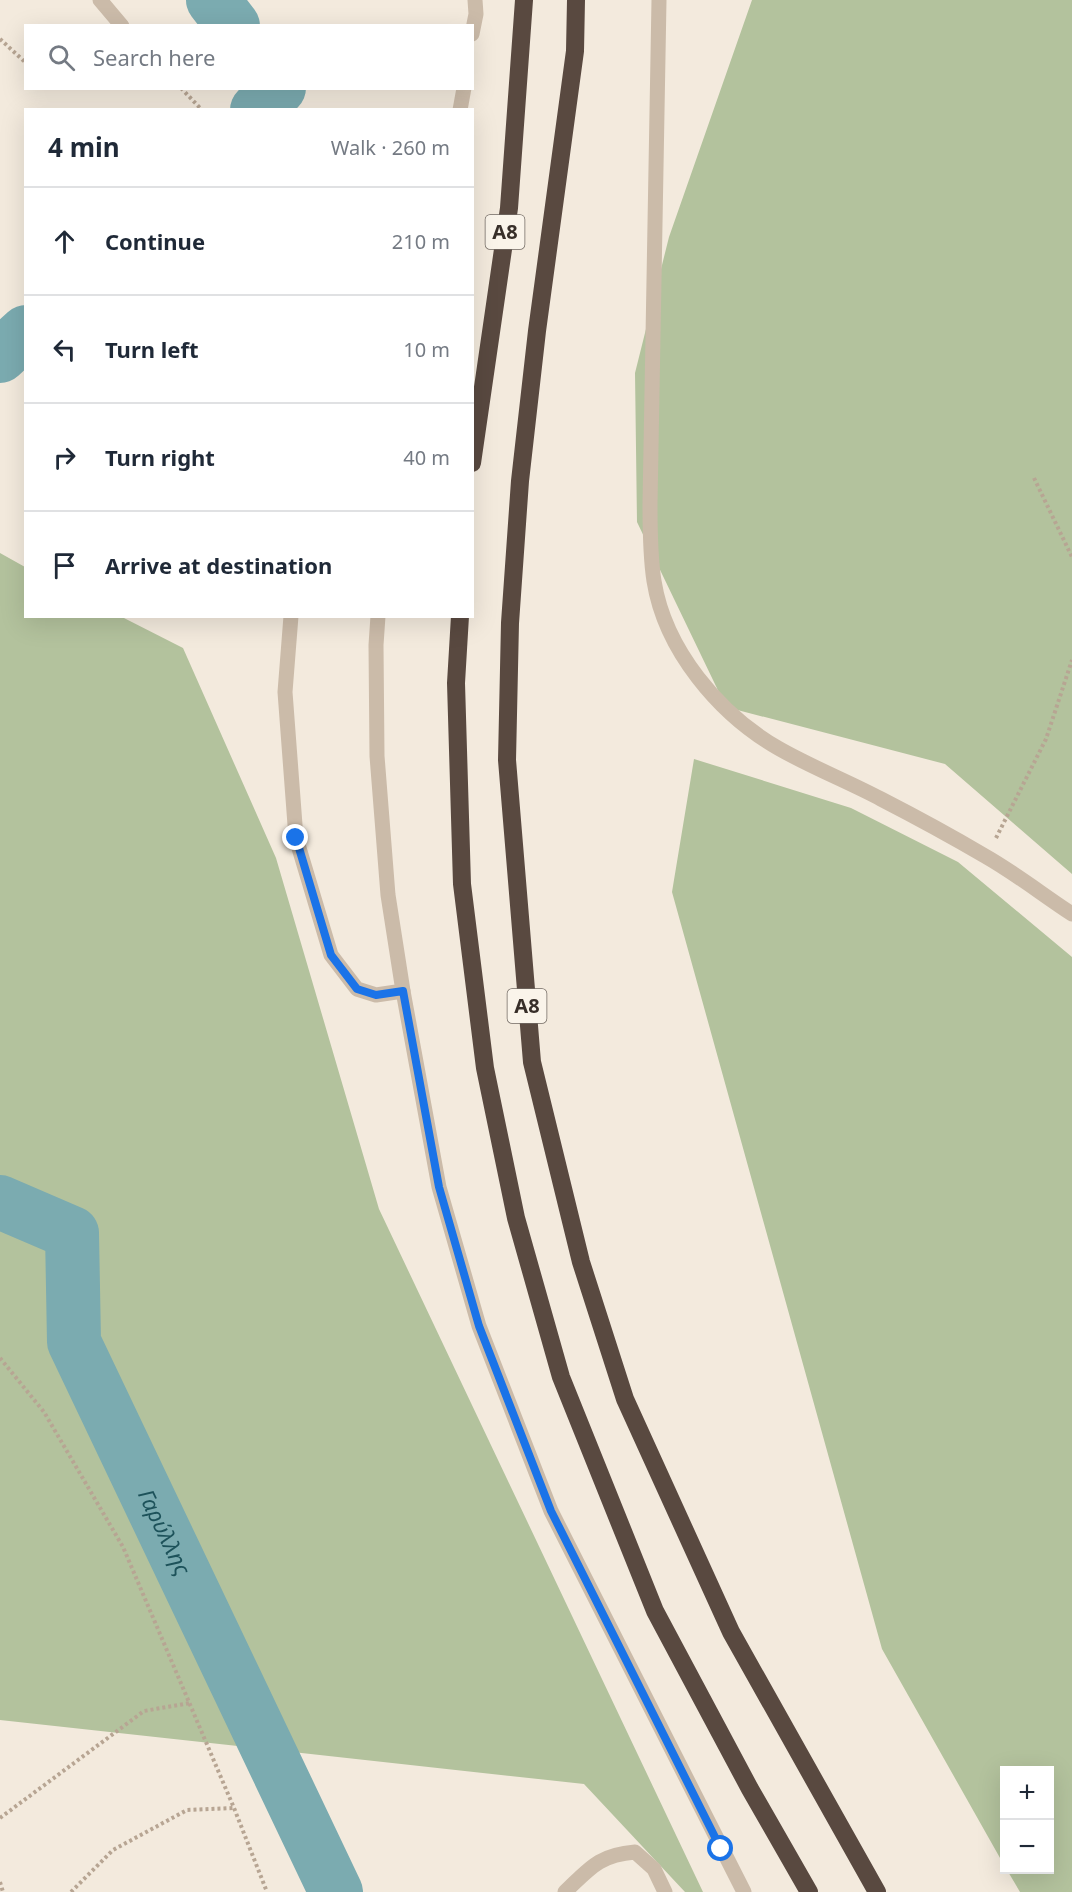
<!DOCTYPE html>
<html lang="en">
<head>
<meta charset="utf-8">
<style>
  :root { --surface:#fff; --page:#f2f2f3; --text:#1f2937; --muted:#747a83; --line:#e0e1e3 }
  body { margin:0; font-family:"Noto Sans",sans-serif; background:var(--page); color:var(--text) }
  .controls { position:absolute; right:18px; bottom:18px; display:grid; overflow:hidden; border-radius:0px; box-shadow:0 6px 24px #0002 }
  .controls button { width:54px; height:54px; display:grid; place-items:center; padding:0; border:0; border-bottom:2px solid var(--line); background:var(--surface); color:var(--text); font:30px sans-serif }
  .stop { position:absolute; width:18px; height:18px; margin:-14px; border:4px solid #1a73e8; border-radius:50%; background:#fff }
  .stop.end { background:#1a73e8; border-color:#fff; box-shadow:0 2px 6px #0008 }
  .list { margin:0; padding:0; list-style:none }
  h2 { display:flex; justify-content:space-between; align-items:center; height:78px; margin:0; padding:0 24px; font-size:26px }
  h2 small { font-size:20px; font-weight:400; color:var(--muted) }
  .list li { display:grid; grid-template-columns:39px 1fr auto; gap:18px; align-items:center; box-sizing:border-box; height:108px; padding:0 24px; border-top:2px solid var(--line) }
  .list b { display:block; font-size:22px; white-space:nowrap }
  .list em { font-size:20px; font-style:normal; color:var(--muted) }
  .icon { flex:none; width:33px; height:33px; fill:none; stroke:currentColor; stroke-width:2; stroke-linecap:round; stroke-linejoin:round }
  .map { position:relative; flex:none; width:1072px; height:1892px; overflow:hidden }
  .search { position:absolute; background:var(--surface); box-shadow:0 6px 24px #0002; left:24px; top:24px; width:450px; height:66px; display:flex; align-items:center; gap:15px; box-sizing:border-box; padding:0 21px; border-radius:0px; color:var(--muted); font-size:22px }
  .panel { position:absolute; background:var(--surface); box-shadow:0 6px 24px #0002; left:24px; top:108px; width:450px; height:510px; border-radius:0px }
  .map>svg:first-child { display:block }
  .green { fill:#b3c29d }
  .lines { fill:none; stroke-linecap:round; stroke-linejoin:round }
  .river { stroke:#7babb0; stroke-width:54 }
  .path { stroke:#b7a593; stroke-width:4; stroke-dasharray:3 3; stroke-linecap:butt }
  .lane { stroke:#cbbba9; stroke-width:15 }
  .street { stroke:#cbbba9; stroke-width:15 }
  .highway { stroke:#594940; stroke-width:18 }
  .route { stroke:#1a73e8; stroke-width:8 }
  .labels { text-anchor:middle; stroke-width:6; stroke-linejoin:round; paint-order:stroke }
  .shield { fill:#faf4ea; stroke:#726a63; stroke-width:1.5 }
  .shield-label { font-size:20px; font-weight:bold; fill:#382f29 }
  .water-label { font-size:22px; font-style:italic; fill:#1d525a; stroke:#faf4ea }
</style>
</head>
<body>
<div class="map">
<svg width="1072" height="1892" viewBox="0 0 1072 1892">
  <rect width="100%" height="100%" fill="#f3eadd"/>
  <g class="green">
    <path d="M752 0H1072V874L945 764 726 707 637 522 635 373 669 237Z"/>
    <path d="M0 553 25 567 26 616 122 617 183 648 276 858 379 1209 703 1892H685L584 1784 0 1720Z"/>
    <path d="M694 759 851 808 958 862 1072 957V1892H1020L1007 1870H1050V1770H1004V1865L882 1649 672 892Z"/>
  </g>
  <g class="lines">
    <g class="river">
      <path d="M213 0 233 26"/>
      <path d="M257 110 279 88"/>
      <path d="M0 356 26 332"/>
      <path id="s1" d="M0 1202 72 1233 74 1342 336 1892"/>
    </g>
    <g class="path">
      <path d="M0 39 26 63"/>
      <path d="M181 88 202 110"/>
      <path d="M1034 478 1072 557"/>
      <path d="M996 838 1046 739 1072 660"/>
      <path d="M0 1358 44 1412 123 1547 234 1808 267 1892"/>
      <path d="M0 1818 144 1711 190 1703"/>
      <path d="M0 1882 3 1892"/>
      <path d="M71 1892 113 1850 187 1810 234 1808"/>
    </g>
    <g class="lane">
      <path d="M100 0 122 26"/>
      <path d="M472 34 476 14 475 0"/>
      <path d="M460 110 464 88"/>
      <path d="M291 616 285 692 296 838 331 955 357 989 376 995 403 991 388 895 377 756 376 645 378 616"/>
      <path d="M403 991 439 1187 479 1326 551 1511 744 1892"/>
    </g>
    <g class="street">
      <path d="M659 0 650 504C650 530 650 556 654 581 665 650 719 714 778 748 811 767 847 781 881 799 916 817 951 836 985 856 1015 873 1043 895 1072 914"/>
      <path d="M565 1892C590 1868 599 1855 635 1852L654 1869 665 1892"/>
    </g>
    <g class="highway">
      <path d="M576 0 575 51 537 331 520 481 510 623 507 760 532 1062 581 1262 625 1399 731 1632 877 1892"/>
      <path d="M472 463 509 208 524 0"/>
      <path d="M460 616 456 683 462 884 485 1068 516 1218 561 1377 655 1611 750 1789 809 1892"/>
    </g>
  </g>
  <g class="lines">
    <path class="route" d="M296 838 331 955 357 989 376 995 403 991 439 1187 479 1326 551 1511 721 1849"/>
  </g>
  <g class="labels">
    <g class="shield">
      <rect x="485.5" y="215" width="39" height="34" rx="4.5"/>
      <rect x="507.5" y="989" width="39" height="34" rx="4.5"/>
    </g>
    <g class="shield-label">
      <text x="505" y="239">A8</text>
      <text x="527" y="1013">A8</text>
    </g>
    <g class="water-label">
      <text dy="8" stroke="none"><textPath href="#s1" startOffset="398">Γαρύλλης</textPath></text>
    </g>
  </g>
</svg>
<div class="controls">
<button>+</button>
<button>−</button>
</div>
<div class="stop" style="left:721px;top:1849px"></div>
<div class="stop end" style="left:296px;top:838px"></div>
<div class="search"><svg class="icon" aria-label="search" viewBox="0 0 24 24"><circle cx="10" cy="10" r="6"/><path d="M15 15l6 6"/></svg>Search here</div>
<section class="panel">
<h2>4 min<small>Walk · 260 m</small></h2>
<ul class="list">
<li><svg class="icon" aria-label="ahead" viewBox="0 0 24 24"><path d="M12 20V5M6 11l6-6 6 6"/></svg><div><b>Continue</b></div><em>210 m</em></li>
<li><svg class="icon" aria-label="left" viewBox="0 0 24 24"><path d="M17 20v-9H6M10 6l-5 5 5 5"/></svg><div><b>Turn left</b></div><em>10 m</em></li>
<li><svg class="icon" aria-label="right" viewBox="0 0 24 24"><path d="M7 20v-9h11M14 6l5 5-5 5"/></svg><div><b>Turn right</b></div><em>40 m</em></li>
<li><svg class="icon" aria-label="arrive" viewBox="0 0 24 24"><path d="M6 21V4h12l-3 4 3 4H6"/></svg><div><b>Arrive at destination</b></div></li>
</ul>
</section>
</div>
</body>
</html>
